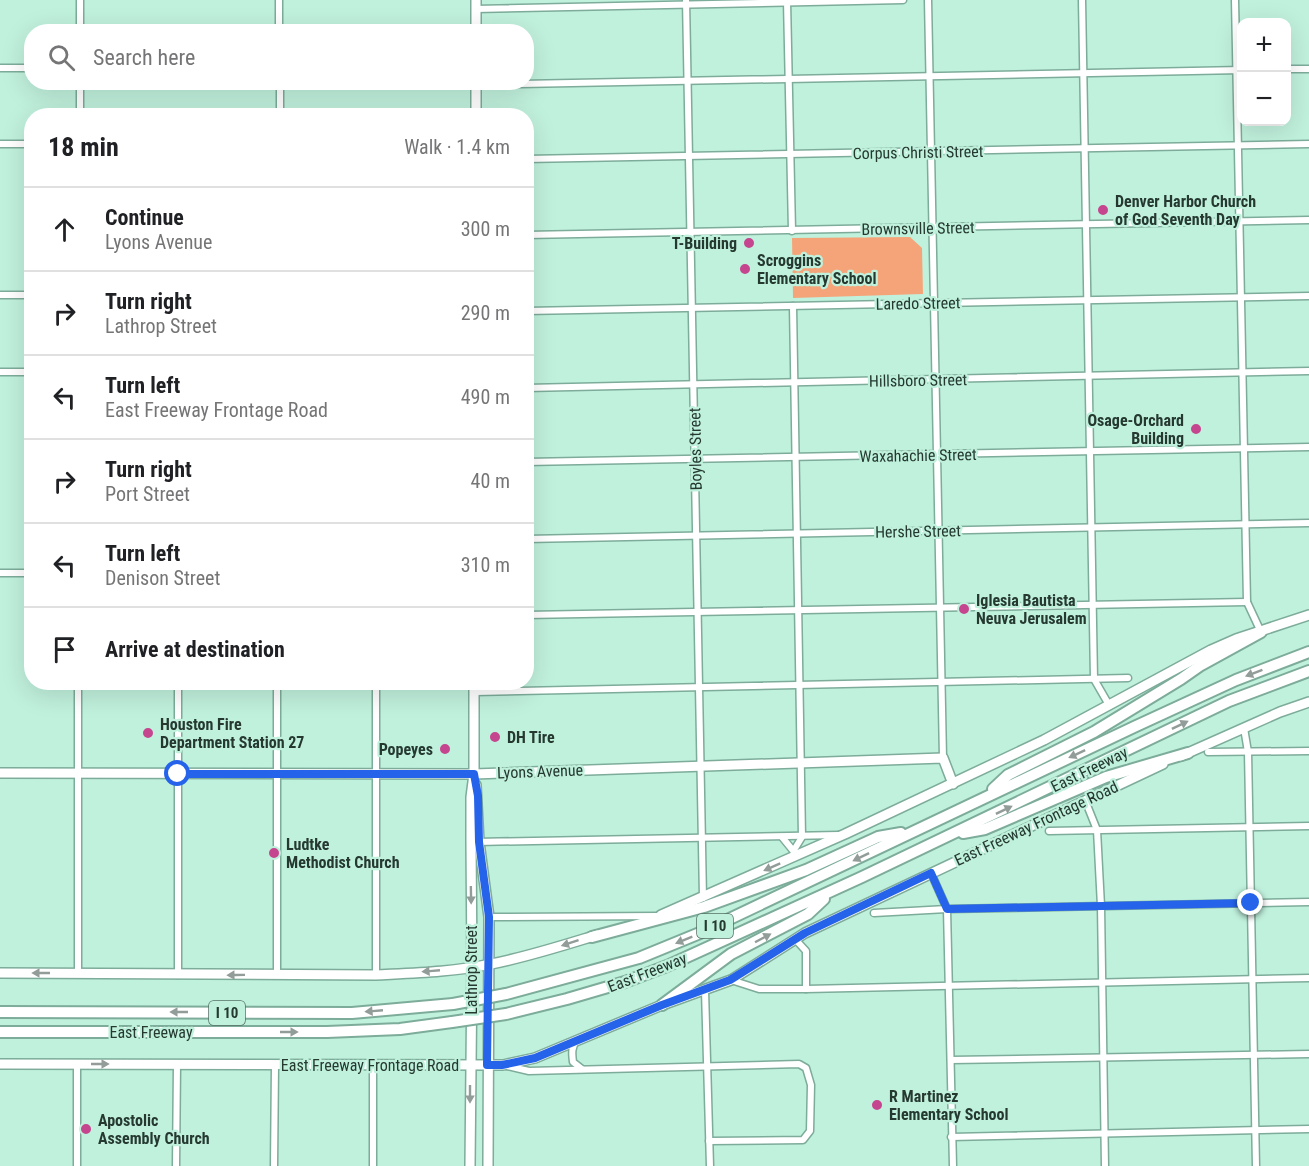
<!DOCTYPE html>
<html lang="en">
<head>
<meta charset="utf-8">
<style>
  :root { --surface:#fff; --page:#f2f2f2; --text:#202124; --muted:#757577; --line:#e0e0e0 }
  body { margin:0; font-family:"Roboto Condensed",sans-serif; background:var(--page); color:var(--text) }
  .controls { position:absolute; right:18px; top:18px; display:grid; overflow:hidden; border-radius:12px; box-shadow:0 6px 24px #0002 }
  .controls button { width:54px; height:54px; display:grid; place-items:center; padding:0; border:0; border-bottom:2px solid var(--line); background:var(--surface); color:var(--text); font:30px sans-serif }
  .stop { position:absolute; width:18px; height:18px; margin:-14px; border:4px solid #2563eb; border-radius:50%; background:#fff }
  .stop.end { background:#2563eb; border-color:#fff; box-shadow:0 2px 6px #0008 }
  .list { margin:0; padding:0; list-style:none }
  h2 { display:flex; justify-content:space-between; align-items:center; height:78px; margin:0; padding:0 24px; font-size:26px }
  h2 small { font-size:20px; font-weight:400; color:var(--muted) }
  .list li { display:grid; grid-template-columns:39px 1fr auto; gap:18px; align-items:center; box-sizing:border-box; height:84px; padding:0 24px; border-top:2px solid var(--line) }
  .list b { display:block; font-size:22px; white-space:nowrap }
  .list p { margin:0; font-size:20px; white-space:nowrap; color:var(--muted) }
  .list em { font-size:20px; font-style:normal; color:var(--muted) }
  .icon { flex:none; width:33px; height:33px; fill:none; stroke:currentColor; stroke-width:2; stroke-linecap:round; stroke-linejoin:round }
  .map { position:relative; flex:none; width:1309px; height:1166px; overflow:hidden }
  .search { position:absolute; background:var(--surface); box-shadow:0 6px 24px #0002; left:24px; top:24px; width:510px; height:66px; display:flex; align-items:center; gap:15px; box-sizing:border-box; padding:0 21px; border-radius:24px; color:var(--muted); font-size:22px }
  .panel { position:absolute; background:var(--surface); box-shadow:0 6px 24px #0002; left:24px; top:108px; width:510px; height:582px; border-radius:24px }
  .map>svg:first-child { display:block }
  .green { fill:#f5a479 }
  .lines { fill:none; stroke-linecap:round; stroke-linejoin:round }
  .street-casing { stroke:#7dac9a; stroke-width:9 }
  .secondary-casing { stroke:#7dac9a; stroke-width:12 }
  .highway-casing { stroke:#7dac9a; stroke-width:14 }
  .street { stroke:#fff; stroke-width:6 }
  .secondary { stroke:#fff; stroke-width:9 }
  .highway { stroke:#fff; stroke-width:10 }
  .highway-bridge-casing { stroke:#7dac9a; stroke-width:14; stroke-linecap:butt }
  .highway-bridge { stroke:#fff; stroke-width:10 }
  .oneway { fill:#929c98 }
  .route { stroke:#2563eb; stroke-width:8 }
  .poi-dot { fill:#c5458e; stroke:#c0f1dd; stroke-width:2 }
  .labels { text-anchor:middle; stroke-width:4.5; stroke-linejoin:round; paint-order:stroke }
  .shield { fill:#c0f1dd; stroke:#547065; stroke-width:1.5 }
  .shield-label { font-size:15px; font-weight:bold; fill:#253931 }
  .street-label { font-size:16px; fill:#253931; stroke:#c0f1dd }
  .poi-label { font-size:16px; font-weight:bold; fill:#253931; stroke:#c0f1dd; text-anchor:start }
</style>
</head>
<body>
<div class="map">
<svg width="1309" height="1166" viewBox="0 0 1309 1166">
  <rect width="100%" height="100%" fill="#c0f1dd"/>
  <path class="green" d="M910 237 922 248 923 294 793 298 792 238Z"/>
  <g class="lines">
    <g class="street-casing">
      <g id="street">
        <path d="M279 0V32"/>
        <path d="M686 0 703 898"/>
        <path d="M928 0 943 758"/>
        <path d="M1082 0 1094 679 1109 705"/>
        <path d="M1235 0 1247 602 1261 632"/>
        <path d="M787 1 792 231"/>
        <path d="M476 9 903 0"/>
        <path d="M80 32V0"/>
        <path d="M0 68H32"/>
        <path d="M1286 69H1309"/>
        <path d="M476 85 1242 70"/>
        <path d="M80 116V82"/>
        <path d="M280 116V82"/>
        <path d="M0 144H32"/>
        <path d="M526 159 1309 144"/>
        <path d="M526 235 1309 220"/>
        <path d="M0 295H32"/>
        <path d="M793 306 802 837 794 850"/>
        <path d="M526 311 1309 296"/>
        <path d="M0 372H32"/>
        <path d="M526 388 1309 371"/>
        <path d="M526 462 1309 447"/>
        <path d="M526 539 1309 523"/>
        <path d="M0 573H32"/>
        <path d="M526 615 1247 602"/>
        <path d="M376 682V975"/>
        <path d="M475 692 1128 678"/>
        <path d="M1244 728 1248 752 1256 1166"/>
        <path d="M1208 752 1309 751"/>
        <path d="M1085 800 1097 830 1101 906 1105 1166"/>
        <path d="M1049 831 1309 826"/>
        <path d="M782 837 795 853"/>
        <path d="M477 842 839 835"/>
        <path d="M931 873 947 909 953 1166"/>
        <path d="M874 913 947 909 1309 902"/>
        <path d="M489 917 659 916"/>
        <path d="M795 939 806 951V989"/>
        <path d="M78 974V682"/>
        <path d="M277 974V682"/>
        <path d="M178 975V682"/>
        <path d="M731 980 759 989H806L1309 978"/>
        <path d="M705 990 710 1166"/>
        <path d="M577 1040C571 1047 572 1054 573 1062L582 1069"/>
        <path d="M951 1060 1309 1054"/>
        <path d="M77 1064V1166"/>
        <path d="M373 1065V1166"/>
        <path d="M507 1066 529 1071 799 1064 806 1068 811 1085 810 1131 803 1140 709 1141"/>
        <path d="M951 1137 1309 1129"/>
        <path d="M176 1166 177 1064"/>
        <path d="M274 1166 275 1065"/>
      </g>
    </g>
    <g class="secondary-casing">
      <g id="secondary">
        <path d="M476 32V0"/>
        <path d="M476 116V82"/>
        <path d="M1181 756 1280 712 1309 702"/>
        <path d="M0 773 474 774 943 758 953 784"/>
        <path d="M476 785 479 842 489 917 488 1166"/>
        <path d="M661 915 845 834 1044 740 1211 650 1236 639 1309 615"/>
        <path d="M0 973 376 975C414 973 453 972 491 964 527 957 561 946 597 935"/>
        <path d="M0 1064 503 1065 535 1058 662 1005 731 980 805 933 1163 764"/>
        <path d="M470 1166 472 967 471 842V797L474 774V682"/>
      </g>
    </g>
    <g class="highway-casing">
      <g id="highway">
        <path d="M993 789 1008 775 1094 732 1181 679 1201 665 1261 632"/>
        <path d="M963 833 985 829 1106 777 1188 753"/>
        <path d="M592 937 704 907 806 870 878 837 901 833"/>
        <path d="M506 994 639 958 700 933 1134 727 1236 680 1309 652"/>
        <path d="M662 1005 731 954 808 914 824 899"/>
        <path d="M0 1012 352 1013 453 1004"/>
        <path d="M506 1014 567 999 625 982 667 966 862 877 1229 701 1309 671"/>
        <path d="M0 1032H327L400 1029 452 1022"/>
      </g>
    </g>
    <use href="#street" class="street"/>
    <use href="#secondary" class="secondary"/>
    <use href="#highway" class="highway"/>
    <g class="highway-bridge-casing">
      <g id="highway-bridge">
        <path d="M453 1004 506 994"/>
        <path d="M452 1022 506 1014"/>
      </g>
    </g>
    <use href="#highway-bridge" class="highway-bridge"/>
  </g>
  <defs><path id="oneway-solid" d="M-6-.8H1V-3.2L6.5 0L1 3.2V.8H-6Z" transform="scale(1.5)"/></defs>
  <g class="oneway">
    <use href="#oneway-solid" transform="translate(1254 673) rotate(159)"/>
    <use href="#oneway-solid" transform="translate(1180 725) rotate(-26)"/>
    <use href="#oneway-solid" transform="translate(1077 754) rotate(155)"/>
    <use href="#oneway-solid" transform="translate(1004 810) rotate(-26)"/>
    <use href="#oneway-solid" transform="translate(861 857) rotate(154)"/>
    <use href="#oneway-solid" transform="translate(772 867) rotate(156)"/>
    <use href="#oneway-solid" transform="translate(471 895) rotate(89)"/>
    <use href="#oneway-solid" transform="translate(763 938) rotate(-28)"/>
    <use href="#oneway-solid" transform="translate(684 940) rotate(158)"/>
    <use href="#oneway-solid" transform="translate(570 943) rotate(162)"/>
    <use href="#oneway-solid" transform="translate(431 971) rotate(175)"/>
    <use href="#oneway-solid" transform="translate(41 973) rotate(-180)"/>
    <use href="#oneway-solid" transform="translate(236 975) rotate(179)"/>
    <use href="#oneway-solid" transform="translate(374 1011) rotate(175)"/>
    <use href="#oneway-solid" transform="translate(179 1012) rotate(-180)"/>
    <use href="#oneway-solid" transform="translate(289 1032)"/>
    <use href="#oneway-solid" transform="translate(100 1064)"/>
    <use href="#oneway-solid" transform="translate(470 1094) rotate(90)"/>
  </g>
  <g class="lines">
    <path class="route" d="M178 774H474L478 796 479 842 489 917 487 1065H502L535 1058 662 1005 730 980 805 933 931 873 947 909 1251 903"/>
  </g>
  <g class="poi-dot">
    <circle cx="1103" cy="210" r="6"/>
    <circle cx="749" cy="243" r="6"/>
    <circle cx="745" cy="269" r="6"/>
    <circle cx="1196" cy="429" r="6"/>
    <circle cx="964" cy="609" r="6"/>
    <circle cx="148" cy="733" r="6"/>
    <circle cx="495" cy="737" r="6"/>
    <circle cx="445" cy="749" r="6"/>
    <circle cx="274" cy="853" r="6"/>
    <circle cx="877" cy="1105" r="6"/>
    <circle cx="86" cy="1129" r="6"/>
  </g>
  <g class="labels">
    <g class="shield">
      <rect x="697" y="914" width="36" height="24" rx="4.5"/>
      <rect x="209" y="1001" width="36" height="24" rx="4.5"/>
    </g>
    <g class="shield-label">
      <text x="715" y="931">I 10</text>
      <text x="227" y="1018">I 10</text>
    </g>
    <g class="street-label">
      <text transform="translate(918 152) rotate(-1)" y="6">Corpus Christi Street</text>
      <text transform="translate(918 228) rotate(-1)" y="6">Brownsville Street</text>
      <text transform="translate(918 303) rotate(-1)" y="6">Laredo Street</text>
      <text transform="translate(918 380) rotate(-1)" y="6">Hillsboro Street</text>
      <text transform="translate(695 449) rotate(-91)" y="6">Boyles Street</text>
      <text transform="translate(918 455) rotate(-1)" y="6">Waxahachie Street</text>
      <text transform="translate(918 531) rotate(-1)" y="6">Hershe Street</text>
      <text transform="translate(1089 769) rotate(-26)" y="6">East Freeway</text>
      <text transform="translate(540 771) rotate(-2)" y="6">Lyons Avenue</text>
      <text transform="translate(1036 823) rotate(-25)" y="6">East Freeway Frontage Road</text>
      <text transform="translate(471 970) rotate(-90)" y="6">Lathrop Street</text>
      <text transform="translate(647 972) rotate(-21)" y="6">East Freeway</text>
      <text x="151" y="1038">East Freeway</text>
      <text x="370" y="1071">East Freeway Frontage Road</text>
    </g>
    <g class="poi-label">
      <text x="1115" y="207">Denver Harbor Church<tspan x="1115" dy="18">of God Seventh Day</tspan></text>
      <text x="737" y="249" text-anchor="end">T-Building</text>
      <text x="757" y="266">Scroggins<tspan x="757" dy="18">Elementary School</tspan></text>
      <text x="1184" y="426" text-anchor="end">Osage-Orchard<tspan x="1184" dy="18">Building</tspan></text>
      <text x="976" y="606">Iglesia Bautista<tspan x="976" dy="18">Neuva Jerusalem</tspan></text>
      <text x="160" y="730">Houston Fire<tspan x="160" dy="18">Department Station 27</tspan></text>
      <text x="507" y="743">DH Tire</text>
      <text x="433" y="755" text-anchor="end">Popeyes</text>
      <text x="286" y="850">Ludtke<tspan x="286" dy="18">Methodist Church</tspan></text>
      <text x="889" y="1102">R Martinez<tspan x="889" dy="18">Elementary School</tspan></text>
      <text x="98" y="1126">Apostolic<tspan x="98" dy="18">Assembly Church</tspan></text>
    </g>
  </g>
</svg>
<div class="controls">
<button>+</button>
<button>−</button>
</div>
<div class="stop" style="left:178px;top:774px"></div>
<div class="stop end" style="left:1251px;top:903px"></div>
<div class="search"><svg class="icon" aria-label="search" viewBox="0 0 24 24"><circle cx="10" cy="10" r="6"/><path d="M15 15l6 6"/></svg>Search here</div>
<section class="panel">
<h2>18 min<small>Walk · 1.4 km</small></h2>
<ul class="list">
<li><svg class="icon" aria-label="ahead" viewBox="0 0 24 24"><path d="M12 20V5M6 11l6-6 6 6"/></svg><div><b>Continue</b><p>Lyons Avenue</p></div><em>300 m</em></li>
<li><svg class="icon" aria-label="right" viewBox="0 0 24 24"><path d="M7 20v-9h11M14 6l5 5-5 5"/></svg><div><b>Turn right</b><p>Lathrop Street</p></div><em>290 m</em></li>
<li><svg class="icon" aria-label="left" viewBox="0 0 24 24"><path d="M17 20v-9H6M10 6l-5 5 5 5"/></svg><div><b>Turn left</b><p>East Freeway Frontage Road</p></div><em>490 m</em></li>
<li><svg class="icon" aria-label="right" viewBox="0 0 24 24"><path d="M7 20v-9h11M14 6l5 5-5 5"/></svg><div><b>Turn right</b><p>Port Street</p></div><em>40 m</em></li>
<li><svg class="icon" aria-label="left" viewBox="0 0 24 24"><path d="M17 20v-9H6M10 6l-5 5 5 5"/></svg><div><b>Turn left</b><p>Denison Street</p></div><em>310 m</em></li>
<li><svg class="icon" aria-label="arrive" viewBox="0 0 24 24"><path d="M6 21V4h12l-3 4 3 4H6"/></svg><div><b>Arrive at destination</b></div></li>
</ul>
</section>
</div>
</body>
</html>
